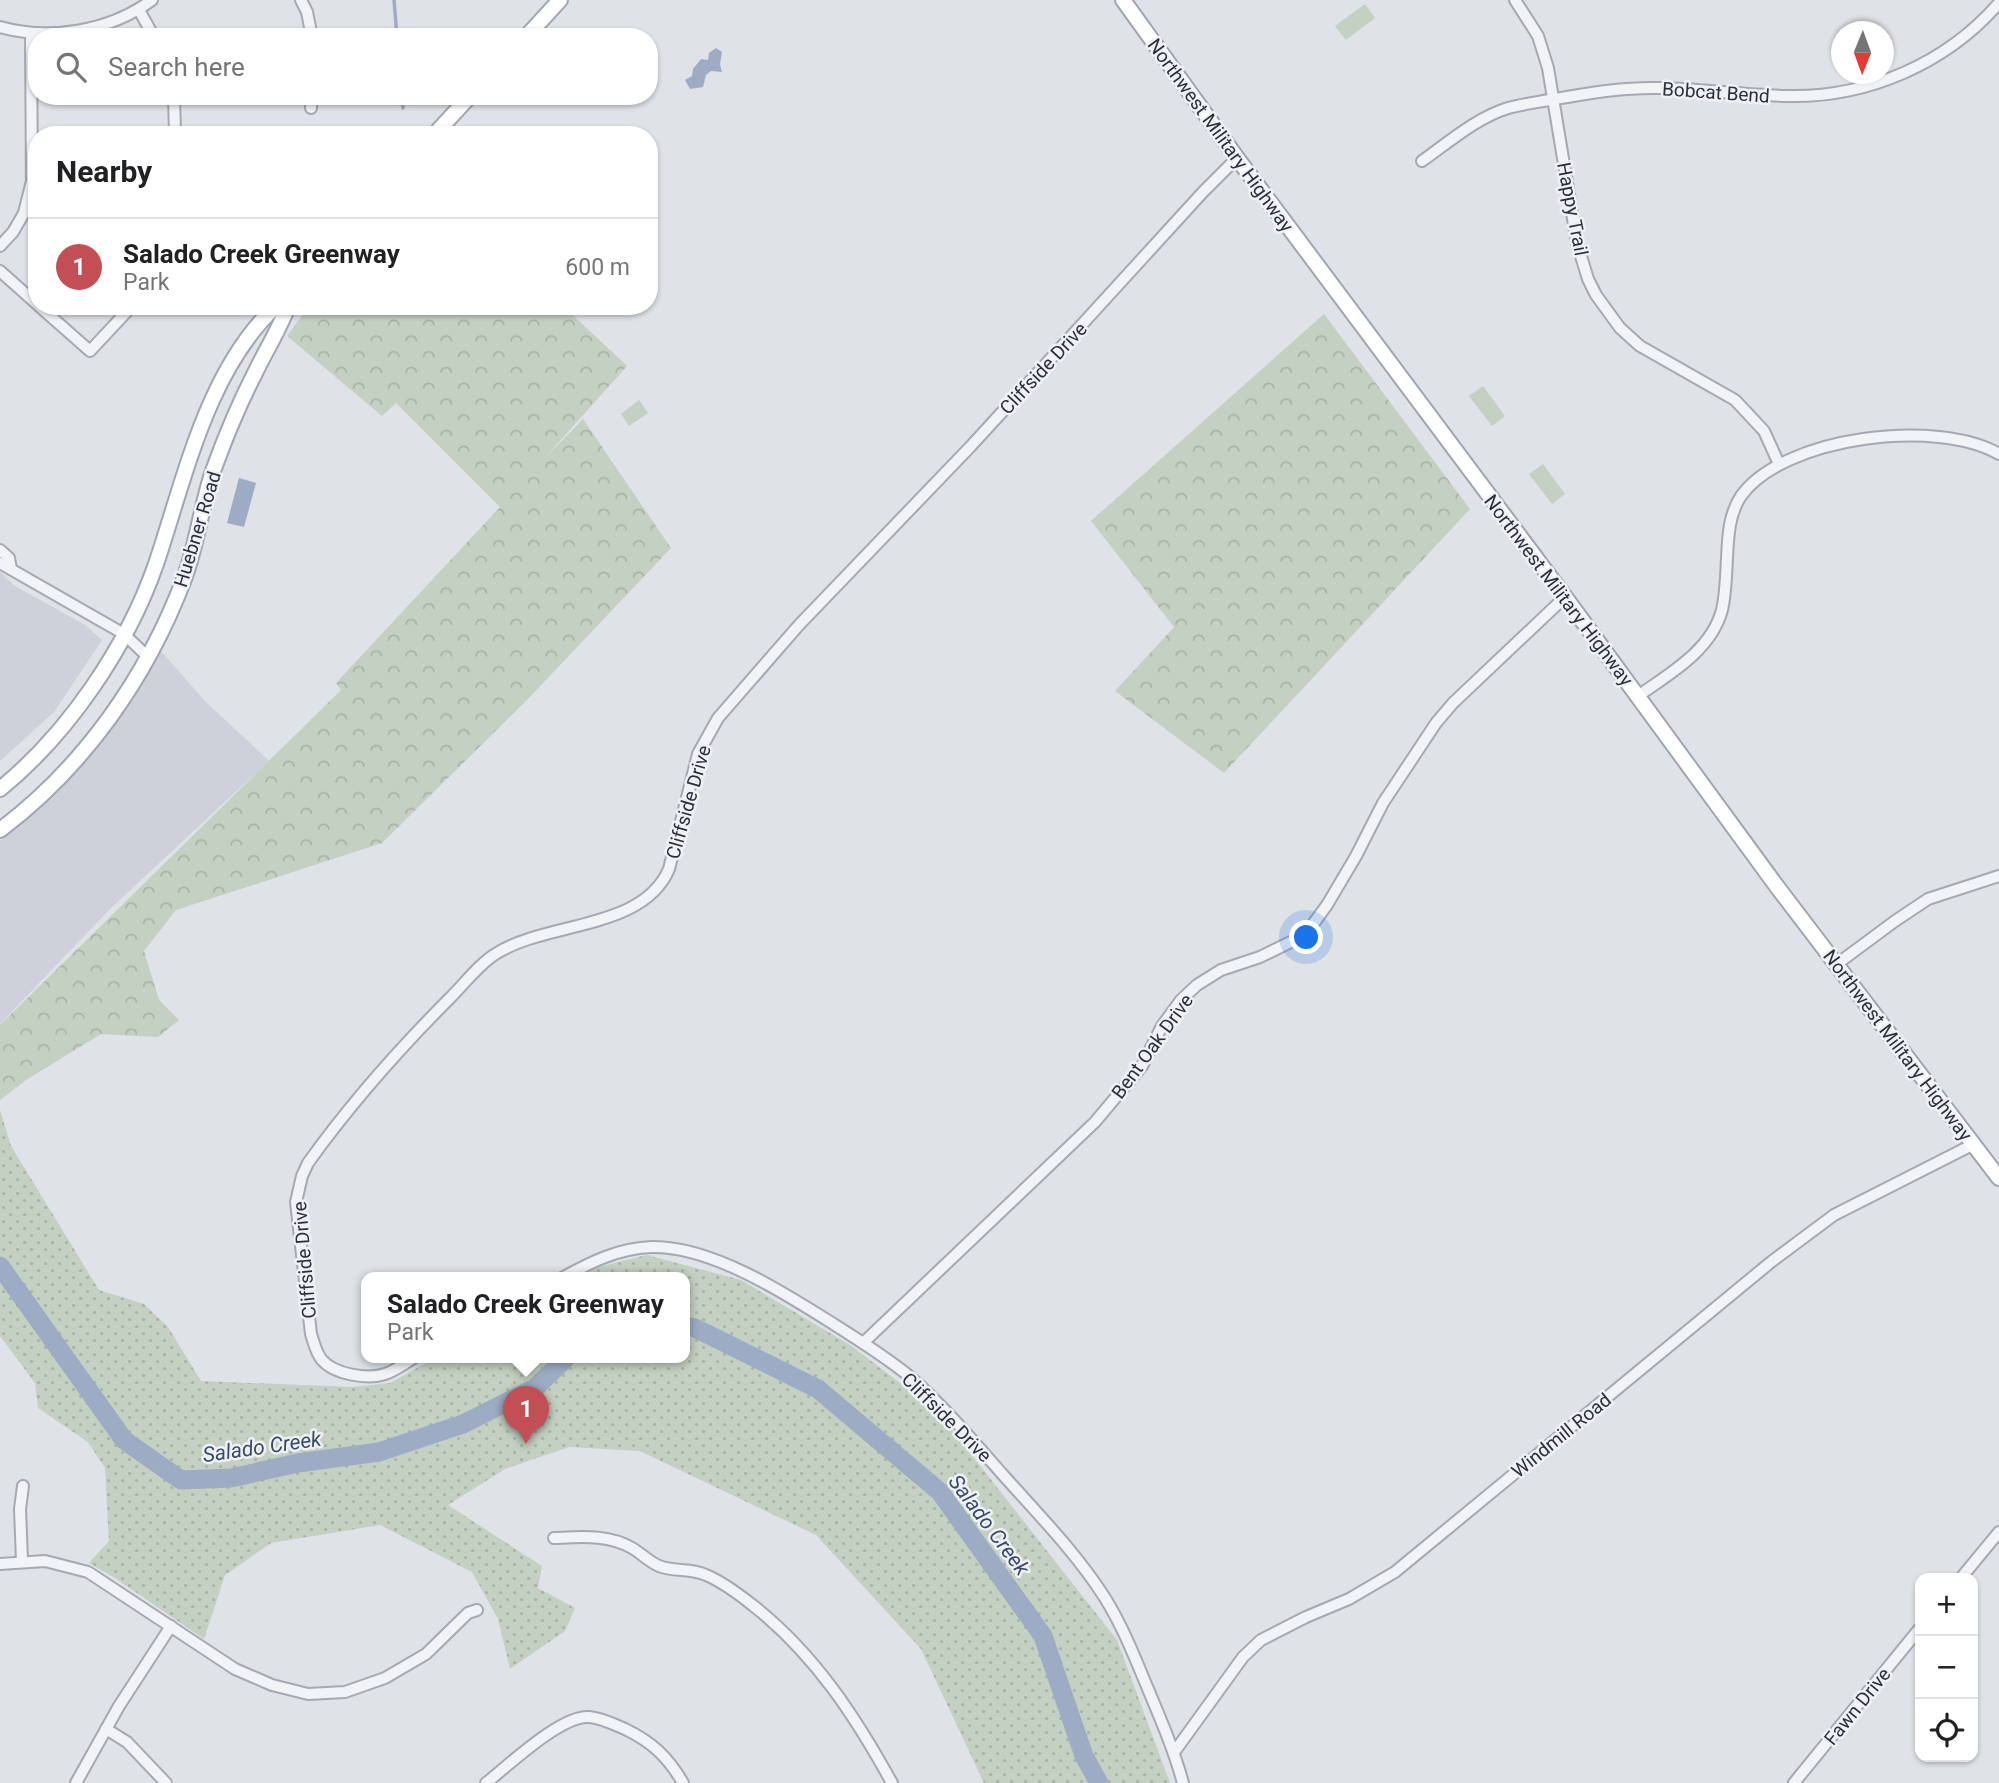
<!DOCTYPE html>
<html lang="en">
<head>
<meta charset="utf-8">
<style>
  :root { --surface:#fff; --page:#f6f6f6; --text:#202124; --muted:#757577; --line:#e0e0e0; --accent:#c24f54 }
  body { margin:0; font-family:Roboto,sans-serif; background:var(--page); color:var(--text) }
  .controls { position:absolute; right:21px; bottom:21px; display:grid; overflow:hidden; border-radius:14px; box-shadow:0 2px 5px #0004 }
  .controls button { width:63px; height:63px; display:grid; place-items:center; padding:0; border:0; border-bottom:2px solid var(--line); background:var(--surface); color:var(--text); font:35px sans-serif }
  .compass { position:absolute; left:1831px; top:21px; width:63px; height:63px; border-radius:50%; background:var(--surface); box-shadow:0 2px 5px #0004; rotate:181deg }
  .you { position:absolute; left:1307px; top:938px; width:24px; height:24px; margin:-18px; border:5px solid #fff; border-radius:50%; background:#1a73e8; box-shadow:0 0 0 10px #1a73e833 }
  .badge { display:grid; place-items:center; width:46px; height:46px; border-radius:50%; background:var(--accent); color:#fff; font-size:23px; font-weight:700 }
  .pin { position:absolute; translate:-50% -58px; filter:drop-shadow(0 2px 4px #0008) }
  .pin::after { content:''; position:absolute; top:37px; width:24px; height:21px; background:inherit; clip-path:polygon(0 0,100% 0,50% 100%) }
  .popup { position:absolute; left:361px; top:1272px; width:329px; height:91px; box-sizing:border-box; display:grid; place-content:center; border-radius:14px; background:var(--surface); filter:drop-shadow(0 2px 5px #0005); font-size:23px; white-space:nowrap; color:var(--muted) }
  .popup b { font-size:26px; color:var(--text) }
  .popup::after { content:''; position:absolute; left:50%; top:100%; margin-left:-14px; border:14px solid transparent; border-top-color:var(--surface) }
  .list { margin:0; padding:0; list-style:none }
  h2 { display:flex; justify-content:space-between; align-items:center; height:91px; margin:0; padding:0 28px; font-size:30px }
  h2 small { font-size:23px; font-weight:400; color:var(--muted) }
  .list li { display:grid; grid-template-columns:46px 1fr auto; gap:21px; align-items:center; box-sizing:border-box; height:98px; padding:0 28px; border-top:2px solid var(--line) }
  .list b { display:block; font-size:26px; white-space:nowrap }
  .list p { margin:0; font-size:23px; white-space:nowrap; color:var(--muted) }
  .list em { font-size:23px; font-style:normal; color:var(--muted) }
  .icon { flex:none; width:38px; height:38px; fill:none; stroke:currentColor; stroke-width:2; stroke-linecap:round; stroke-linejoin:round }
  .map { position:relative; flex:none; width:1999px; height:1783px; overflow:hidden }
  .search { position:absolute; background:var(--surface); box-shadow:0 2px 5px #0004; left:28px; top:28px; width:630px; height:77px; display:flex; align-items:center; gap:18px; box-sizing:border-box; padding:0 24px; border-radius:28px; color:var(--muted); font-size:26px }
  .panel { position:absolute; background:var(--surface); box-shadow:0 2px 5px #0004; left:28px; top:126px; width:630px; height:189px; border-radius:28px }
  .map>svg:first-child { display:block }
  .built { fill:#ced1d9 }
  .forest { fill:url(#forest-crowns) }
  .park { fill:url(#park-dots) }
  .garden { fill:#c4d0c1 }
  .water { fill:#9dacc4 }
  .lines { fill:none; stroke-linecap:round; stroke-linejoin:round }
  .stream { stroke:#9dacc4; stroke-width:3.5 }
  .river { stroke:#9dacc4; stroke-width:19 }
  .minor-casing { stroke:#a5a9b1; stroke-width:14 }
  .major-casing { stroke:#a0a5b2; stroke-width:18 }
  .minor { stroke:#f2f3f6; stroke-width:10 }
  .major { stroke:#fff; stroke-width:14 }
  .labels { text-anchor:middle; stroke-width:5; stroke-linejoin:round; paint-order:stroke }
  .street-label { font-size:19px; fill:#2a2f3d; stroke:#eff1f5 }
  .water-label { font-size:21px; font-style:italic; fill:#374a6d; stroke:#eff1f5 }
</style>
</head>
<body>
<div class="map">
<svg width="1999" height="1783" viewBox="0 0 1999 1783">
  <defs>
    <pattern id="forest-crowns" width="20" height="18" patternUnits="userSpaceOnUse" patternTransform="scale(1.75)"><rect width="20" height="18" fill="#c4d0c1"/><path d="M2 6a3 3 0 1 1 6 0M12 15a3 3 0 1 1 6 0" fill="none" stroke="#a9b3a7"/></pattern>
    <pattern id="park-dots" width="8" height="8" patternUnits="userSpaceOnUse" patternTransform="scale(1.75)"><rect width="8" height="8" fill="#c4d0c1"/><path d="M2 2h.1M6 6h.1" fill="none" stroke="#a9b3a7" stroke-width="1.8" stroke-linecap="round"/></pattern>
  </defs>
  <rect width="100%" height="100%" fill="#dfe2e7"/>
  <g class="built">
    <path d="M0 572 15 586 85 625 102 640 54 712 0 761Z"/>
    <path d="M161 651 204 700 269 761 111 908 0 1024V841L30 816 71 777 118 720Z"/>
  </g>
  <g class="forest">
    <path d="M309 306H563L627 366 542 461 583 419 671 548 526 701 382 843 176 910 144 951 159 1000 179 1020 158 1037 101 1034 26 1080 0 1100V1025L341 690 336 683 500 507 396 403 382 416 287 336Z"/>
    <path d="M1324 314 1470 509 1224 773 1115 691 1174 627 1091 521Z"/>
  </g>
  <path class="park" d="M0 1110 11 1146 99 1290 144 1304 168 1327 201 1381 352 1387 390 1383 435 1358H685V1278H579L598 1267 647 1255 741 1280 850 1345 937 1411 1117 1640 1170 1783H984L921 1649 816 1535 640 1451 569 1447 505 1469 448 1505 542 1566 538 1588 575 1608 565 1631 510 1669 498 1619 472 1572 380 1525 271 1543 225 1575 204 1639 115 1578 89 1563 109 1541 105 1468 88 1442 38 1408 35 1383 0 1336Z"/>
  <g class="garden">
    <path d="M1365 4 1375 18 1346 40 1335 26Z"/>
    <path d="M1483 386 1505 416 1492 426 1469 396Z"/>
    <path d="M639 400 648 413 629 426 621 414Z"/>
    <path d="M1543 464 1565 494 1552 504 1529 474Z"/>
  </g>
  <g class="water">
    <path d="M716 48 722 52 720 64 722 72 711 71 706 75 703 87 690 89 685 80 692 76 693 69 701 59 708 60 709 53Z"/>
    <path d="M239 478 256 483 244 527 227 523Z"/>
  </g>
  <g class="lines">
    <g class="stream">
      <path d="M394 0 397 37"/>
      <path d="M402 96 403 108"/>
    </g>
    <g class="river">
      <path d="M0 1266 124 1440 181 1480 231 1478 298 1463 379 1452 463 1424 535 1388 566 1358"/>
      <path d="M685 1326 695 1328 818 1389 940 1492 1043 1636 1084 1756 1099 1783"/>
    </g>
    <g class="minor-casing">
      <g id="minor">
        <path d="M301 0 307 12 312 37"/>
        <path d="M1515 0 1538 36 1548 68 1577 243 1588 279 1596 295 1620 328 1640 346 1735 400 1764 431 1779 464"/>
        <path d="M139 10 154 37"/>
        <path d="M0 27C51 41 110 31 152 0"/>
        <path d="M174 96 175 135"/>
        <path d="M311 108V96"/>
        <path d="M1422 161C1449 142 1476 118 1508 108 1523 104 1539 102 1555 99 1590 93 1624 87 1660 88 1702 89 1745 95 1787 96 1867 98 1946 64 1999 3"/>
        <path d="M0 246 13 232 24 213 32 181 31 33"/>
        <path d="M0 271 37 304"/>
        <path d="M39 306 90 351 132 306"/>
        <path d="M0 550 9 558 11 569"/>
        <path d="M0 563 124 634 147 656"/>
        <path d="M1638 696C1669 674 1711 651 1722 610 1726 593 1726 575 1727 558 1728 536 1729 514 1741 496 1784 436 1938 418 1999 454"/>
        <path d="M1837 964 1895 921 1928 899 1999 876"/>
        <path d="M562 1278C591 1262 619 1248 652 1247 712 1246 786 1294 835 1325 860 1341 886 1357 909 1376 944 1406 974 1442 1004 1476 1039 1515 1077 1554 1105 1598 1123 1627 1135 1658 1148 1689 1161 1720 1174 1750 1183 1783"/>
        <path d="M863 1343 1095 1122 1142 1066 1162 1026 1181 1000 1197 985 1221 970 1260 957 1305 935 1327 905 1356 856 1383 803 1436 723 1453 703 1565 597"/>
        <path d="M414 1358C405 1363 395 1371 385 1374 367 1380 334 1374 322 1360 316 1353 314 1343 311 1334L296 1202 302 1176 308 1163C351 1103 399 1049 451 997 465 983 480 963 497 953 549 921 643 930 669 869L698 754 718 718 799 625 971 446 1203 192 1237 158"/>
        <path d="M554 1538C581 1537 608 1534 632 1548 641 1553 649 1562 659 1566 674 1572 691 1568 706 1575 723 1582 740 1595 755 1607 815 1655 855 1716 892 1783"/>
        <path d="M22 1561 20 1509 23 1486"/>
        <path d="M0 1564 45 1561 88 1572 235 1669 272 1685 308 1694 345 1692 385 1678 426 1654 468 1613 477 1610"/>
        <path d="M1961 1578 1999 1532"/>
        <path d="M106 1729 127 1742 166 1783"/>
        <path d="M1175 1751 1243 1657 1261 1640 1306 1617 1349 1599 1395 1572 1771 1262 1834 1215 1974 1144"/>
        <path d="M76 1783 119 1706 171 1626"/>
        <path d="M486 1783C509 1765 561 1715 589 1717 602 1718 613 1724 625 1729 652 1742 668 1757 683 1783"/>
        <path d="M1794 1783 1920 1628"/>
      </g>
    </g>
    <g class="major-casing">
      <g id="major">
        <path d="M1123 0 1237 158 1565 597 1778 888 1999 1178"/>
        <path d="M526 37 560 0"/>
        <path d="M434 135 470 96"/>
        <path d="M0 789C68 734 127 647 156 564 185 478 207 370 276 306"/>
        <path d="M0 830C84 767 147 677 184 579 197 545 201 506 213 471 225 438 239 404 255 373 266 350 279 330 288 306"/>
      </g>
    </g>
    <use href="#minor" class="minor"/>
    <use href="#major" class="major"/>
  </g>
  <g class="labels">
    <g class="street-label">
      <text transform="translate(1716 92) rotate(4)" y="7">Bobcat Bend</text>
      <text transform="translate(1221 135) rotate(54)" y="7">Northwest Military Highway</text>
      <text transform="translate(1573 209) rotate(79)" y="7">Happy Trail</text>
      <text transform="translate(1043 368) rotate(-47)" y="7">Cliffside Drive</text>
      <text transform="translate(197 529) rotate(-73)" y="7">Huebner Road</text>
      <text transform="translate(1559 590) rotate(53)" y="7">Northwest Military Highway</text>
      <text transform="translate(688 802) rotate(-74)" y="7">Cliffside Drive</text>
      <text transform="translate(1898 1045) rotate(53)" y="7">Northwest Military Highway</text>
      <text transform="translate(1152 1046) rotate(-54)" y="7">Bent Oak Drive</text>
      <text transform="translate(304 1260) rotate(-95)" y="7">Cliffside Drive</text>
      <text transform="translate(947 1417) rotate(45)" y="7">Cliffside Drive</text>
      <text transform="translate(1561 1435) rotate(-39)" y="7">Windmill Road</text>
      <text transform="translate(1857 1706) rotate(-51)" y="7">Fawn Drive</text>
    </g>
    <g class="water-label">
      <text transform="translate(262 1447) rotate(-8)" y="7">Salado Creek</text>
      <text transform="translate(989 1525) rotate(53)" y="7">Salado Creek</text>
    </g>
  </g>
</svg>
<div class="controls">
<button>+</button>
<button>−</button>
<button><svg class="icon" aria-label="locate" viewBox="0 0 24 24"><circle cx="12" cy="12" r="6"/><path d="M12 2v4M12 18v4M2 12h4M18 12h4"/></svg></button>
</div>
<svg class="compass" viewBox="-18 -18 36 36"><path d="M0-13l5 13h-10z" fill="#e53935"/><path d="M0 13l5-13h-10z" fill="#757577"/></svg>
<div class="you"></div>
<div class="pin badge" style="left:526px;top:1444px">1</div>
<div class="popup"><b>Salado Creek Greenway</b>Park</div>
<div class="search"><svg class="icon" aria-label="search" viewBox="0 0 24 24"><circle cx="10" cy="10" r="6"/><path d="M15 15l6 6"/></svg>Search here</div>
<section class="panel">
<h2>Nearby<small></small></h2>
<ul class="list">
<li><span class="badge">1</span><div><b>Salado Creek Greenway</b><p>Park</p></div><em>600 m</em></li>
</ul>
</section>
</div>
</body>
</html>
